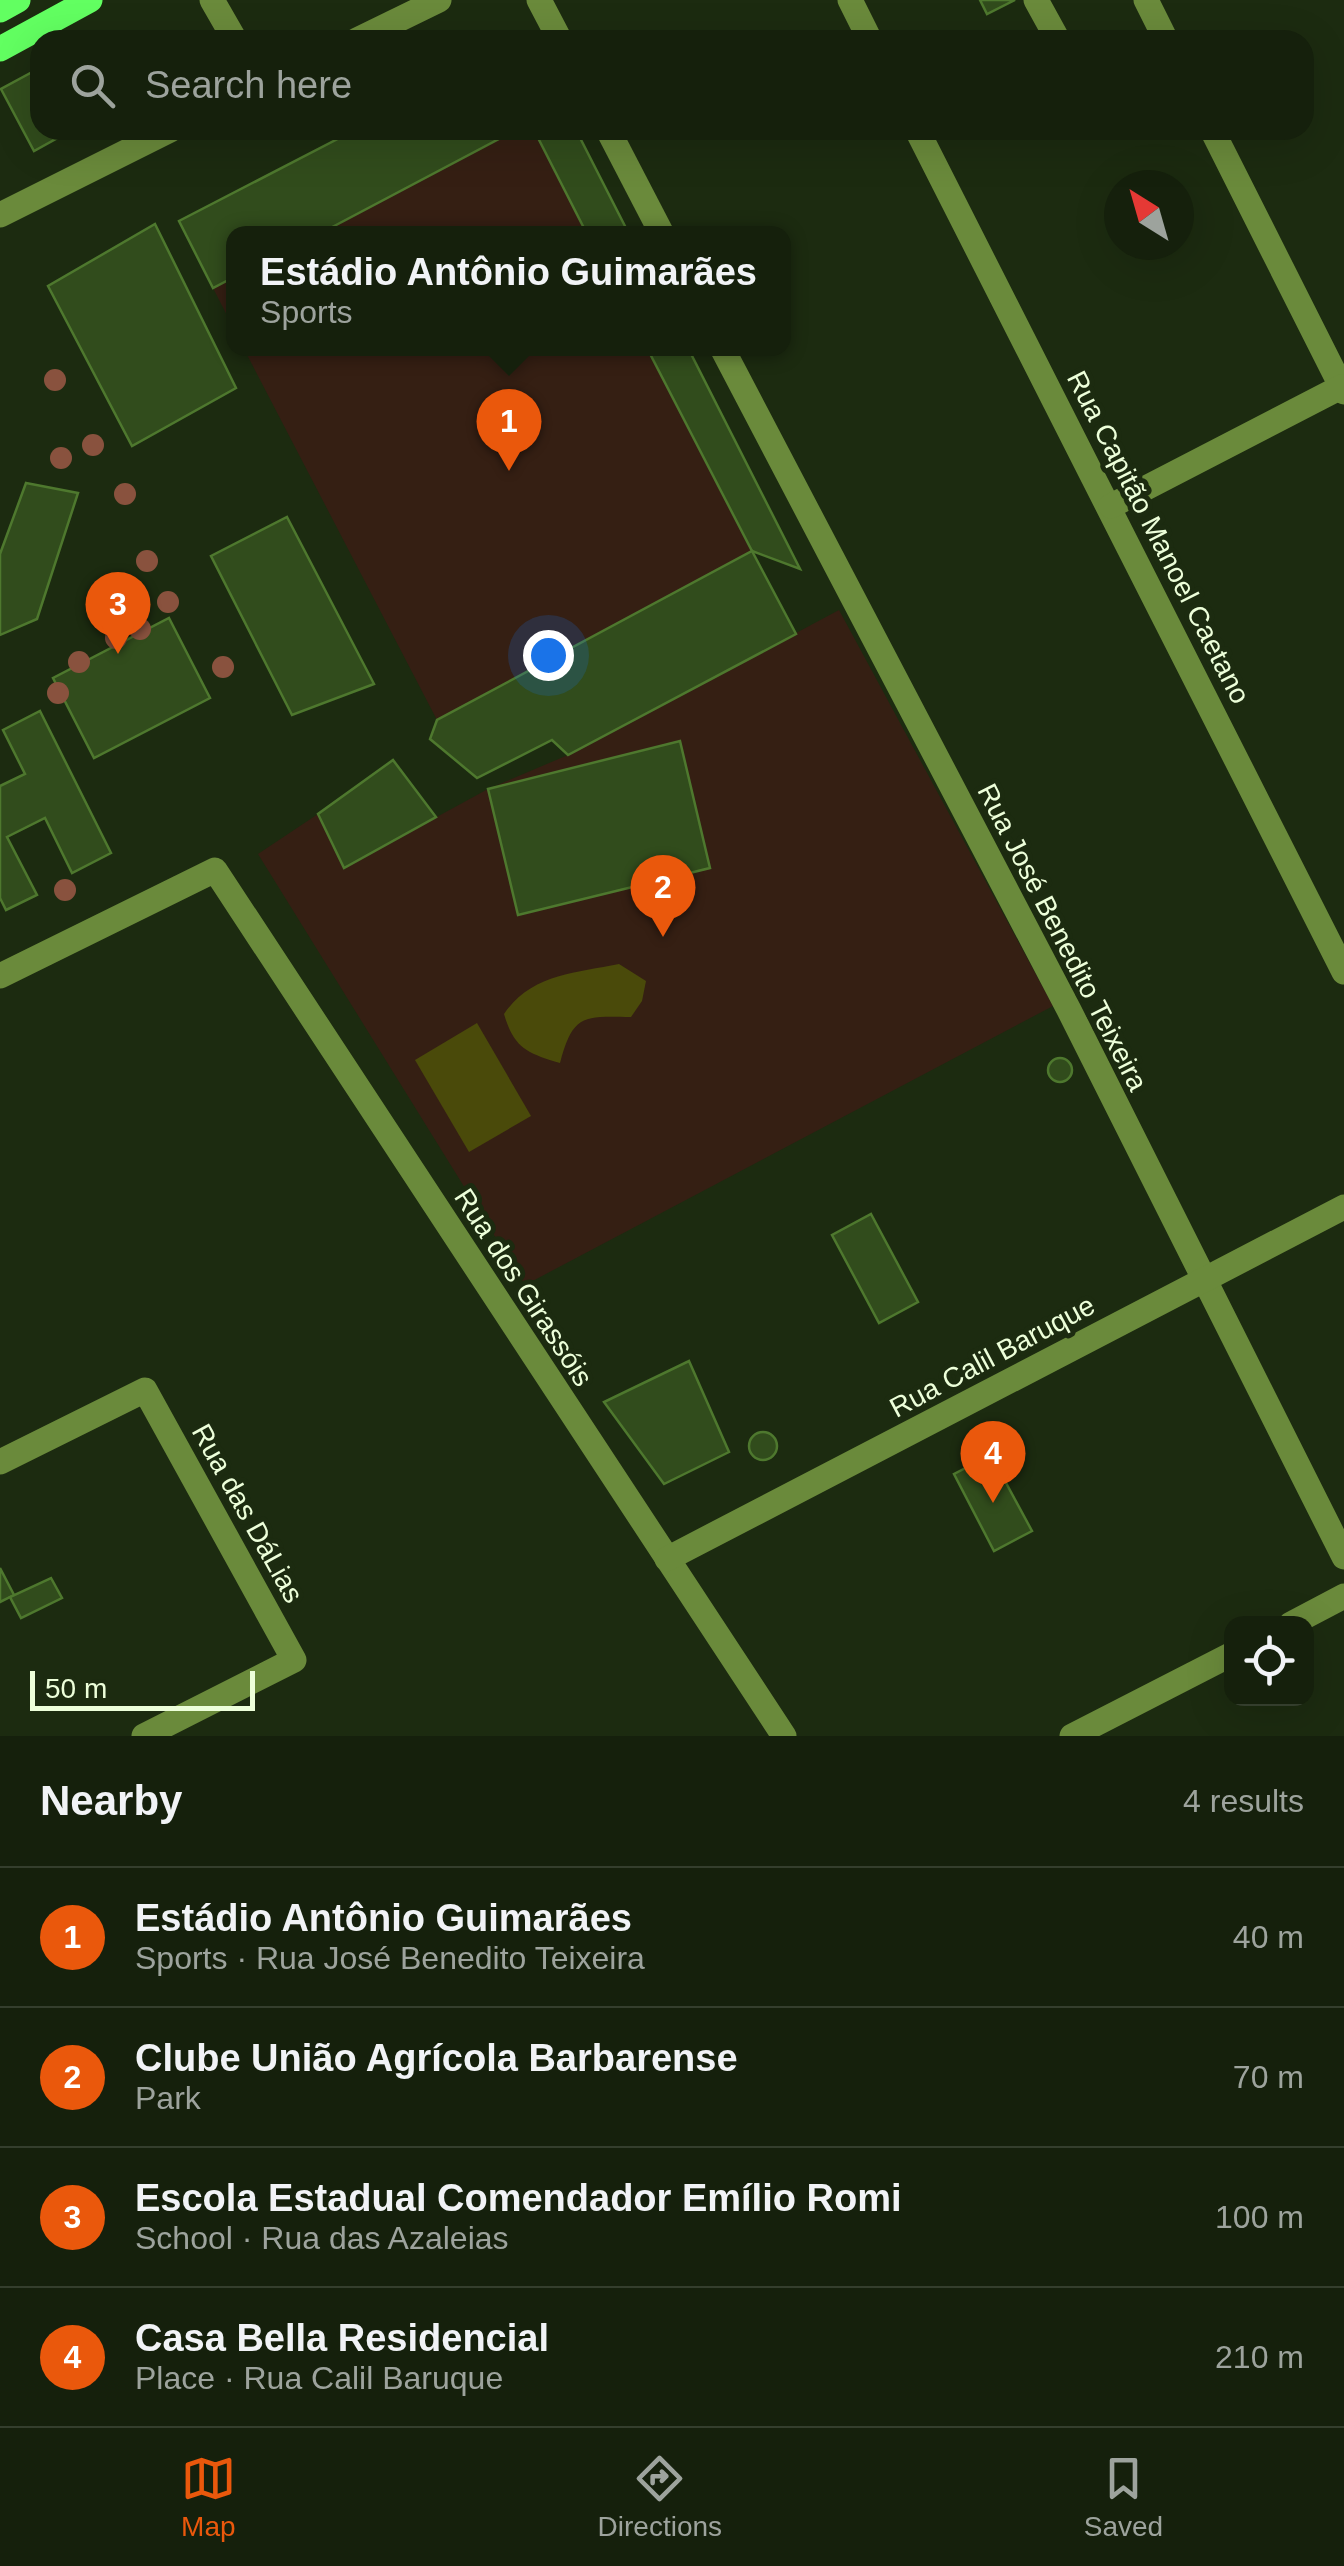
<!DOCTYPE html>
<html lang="en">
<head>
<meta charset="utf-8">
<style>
  :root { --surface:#15200c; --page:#1e2815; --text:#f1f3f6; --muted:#9da39d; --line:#343e2d; --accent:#ea580c }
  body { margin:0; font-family:Arial,sans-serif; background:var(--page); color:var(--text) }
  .controls { position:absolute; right:30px; bottom:30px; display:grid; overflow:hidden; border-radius:20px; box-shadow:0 10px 40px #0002 }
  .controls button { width:90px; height:90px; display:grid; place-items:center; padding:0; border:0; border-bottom:2px solid var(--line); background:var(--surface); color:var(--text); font:50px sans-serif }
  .compass { position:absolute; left:1104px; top:170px; width:90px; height:90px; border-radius:50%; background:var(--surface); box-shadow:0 10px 40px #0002; rotate:323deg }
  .scale { position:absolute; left:30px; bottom:25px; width:225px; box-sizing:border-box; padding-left:10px; border:5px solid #edffda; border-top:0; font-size:28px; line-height:35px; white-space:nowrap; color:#edffda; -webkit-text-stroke:8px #1c2b10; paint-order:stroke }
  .you { position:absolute; left:548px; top:655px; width:35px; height:35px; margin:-25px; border:8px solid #fff; border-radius:50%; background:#1a73e8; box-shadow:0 0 0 15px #1a73e833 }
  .badge { display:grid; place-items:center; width:65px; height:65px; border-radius:50%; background:var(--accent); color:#fff; font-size:32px; font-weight:700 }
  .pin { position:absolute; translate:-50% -82px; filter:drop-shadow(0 2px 5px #0008) }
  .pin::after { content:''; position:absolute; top:52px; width:35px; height:30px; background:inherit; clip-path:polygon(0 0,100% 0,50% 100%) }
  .popup { position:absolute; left:226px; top:226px; width:565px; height:130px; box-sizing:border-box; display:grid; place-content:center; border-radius:20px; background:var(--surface); filter:drop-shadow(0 2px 8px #0005); font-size:32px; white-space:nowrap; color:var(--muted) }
  .popup b { font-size:38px; color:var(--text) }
  .popup::after { content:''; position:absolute; left:50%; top:100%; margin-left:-20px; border:20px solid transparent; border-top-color:var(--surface) }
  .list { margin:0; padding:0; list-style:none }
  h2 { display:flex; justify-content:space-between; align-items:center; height:130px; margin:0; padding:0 40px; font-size:42px }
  h2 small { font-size:32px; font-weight:400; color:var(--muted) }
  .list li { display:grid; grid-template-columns:65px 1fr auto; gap:30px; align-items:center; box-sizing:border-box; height:140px; padding:0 40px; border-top:2px solid var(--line) }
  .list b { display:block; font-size:38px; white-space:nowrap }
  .list p { margin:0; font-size:32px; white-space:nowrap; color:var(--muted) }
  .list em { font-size:32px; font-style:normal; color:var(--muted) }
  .icon { flex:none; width:55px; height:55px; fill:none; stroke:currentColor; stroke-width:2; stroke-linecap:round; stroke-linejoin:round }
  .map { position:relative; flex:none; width:1344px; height:1736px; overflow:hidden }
  .search { position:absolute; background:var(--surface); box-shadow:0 10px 40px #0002; left:30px; right:30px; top:30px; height:110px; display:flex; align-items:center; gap:25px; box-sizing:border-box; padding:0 35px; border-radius:30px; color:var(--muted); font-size:38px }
  .sheet { height:690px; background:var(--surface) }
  nav { display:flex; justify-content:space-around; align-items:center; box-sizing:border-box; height:140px; border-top:2px solid var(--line); background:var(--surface); font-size:28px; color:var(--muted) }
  nav a { display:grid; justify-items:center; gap:5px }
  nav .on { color:var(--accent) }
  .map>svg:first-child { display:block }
  .green { fill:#351f13 }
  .water { fill:#4a4a0a }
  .building { fill:#314c1c; stroke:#4e782e; stroke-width:2.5 }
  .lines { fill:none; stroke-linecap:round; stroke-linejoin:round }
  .minor { stroke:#6a8a3b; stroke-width:25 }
  .major { stroke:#62ff61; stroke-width:25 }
  .tree { fill:#89523e }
  .labels { text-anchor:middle; stroke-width:10; stroke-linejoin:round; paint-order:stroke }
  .street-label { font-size:28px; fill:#edffda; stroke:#1c2b10 }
</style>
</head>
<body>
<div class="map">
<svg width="1344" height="1736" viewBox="0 0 1344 1736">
  <rect width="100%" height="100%" fill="#1c2b10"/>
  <g class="green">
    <path d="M516 130H534L587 233 319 234Z"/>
    <path d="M234 277V329L213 288Z"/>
    <path d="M244 349H647L752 551 437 720Z"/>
    <path d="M839 610 1053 1006 525 1285 258 854 318 814 345 867 488 789 568 755Z"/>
  </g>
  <g class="water">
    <path d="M619 964 646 981 642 1001 631 1017C583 1016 573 1014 560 1063 527 1053 514 1048 504 1014 531 974 575 973 619 964Z"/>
    <path d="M477 1023 531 1116 469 1152 415 1060Z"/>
  </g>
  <g class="building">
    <path d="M980 0H1015L987 14Z"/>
    <path d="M36 70 40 130 70 131 34 151 1 89Z"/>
    <path d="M355 130H516L319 234H234V277L213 288 179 221Z"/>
    <path d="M534 130H576L629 234H587Z"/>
    <path d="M155 224 236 388 132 446 48 286Z"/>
    <path d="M647 348H688L800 569 752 551Z"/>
    <path d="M26 483 78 493 37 619 0 635V554Z"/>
    <path d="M287 517 374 684 292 715 211 556Z"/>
    <path d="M752 551 796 634 568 755 552 740 477 778 430 739 437 720Z"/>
    <path d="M169 618 210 698 94 758 53 678Z"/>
    <path d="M40 711 111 853 72 873 45 818 7 837 37 895 6 910 0 898V786L25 774 3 730Z"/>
    <path d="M680 741 710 868 518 915 488 789Z"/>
    <path d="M393 760 436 817 344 868 318 814Z"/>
    <circle cx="1060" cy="1070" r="12"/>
    <path d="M871 1214 918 1302 879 1323 832 1235Z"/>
    <path d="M689 1361 729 1452 664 1484 604 1402Z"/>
    <circle cx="763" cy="1446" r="14"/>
    <path d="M991 1455 1032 1531 994 1551 954 1474Z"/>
    <path d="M0 1568 14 1595 0 1602Z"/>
    <path d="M51 1578 62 1598 21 1618 10 1597Z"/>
  </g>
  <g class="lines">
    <g class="minor">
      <path d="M212 0 235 40"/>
      <path d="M539 0 560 40"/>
      <path d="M850 0 870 40"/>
      <path d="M1036 0 1058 40"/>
      <path d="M1146 0 1166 40"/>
      <path d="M357 40 439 0"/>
      <path d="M608 130 662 234"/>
      <path d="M917 130 1344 972"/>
      <path d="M1212 130 1344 392"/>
      <path d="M0 215 170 130"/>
      <path d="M722 348 1069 1010 1344 1557"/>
      <path d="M1111 506 1341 387"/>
      <path d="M0 976 215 870 784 1736"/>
      <path d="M0 1462 145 1390 294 1660 144 1736"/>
      <path d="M667 1559 1344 1207"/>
      <path d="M1291 1624 1344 1596"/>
      <path d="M1072 1736 1232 1654"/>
    </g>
    <g class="major">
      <path d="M0 10 18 0"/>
      <path d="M0 49 90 0"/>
    </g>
  </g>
  <g class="tree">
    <circle cx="55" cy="380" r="11"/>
    <circle cx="93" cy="445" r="11"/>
    <circle cx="61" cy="458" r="11"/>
    <circle cx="125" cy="494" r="11"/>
    <circle cx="147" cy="561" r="11"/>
    <circle cx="168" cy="602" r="11"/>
    <circle cx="140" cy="629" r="11"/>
    <circle cx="116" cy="638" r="11"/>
    <circle cx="79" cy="662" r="11"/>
    <circle cx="223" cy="667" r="11"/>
    <circle cx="58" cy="693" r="11"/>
    <circle cx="65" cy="890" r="11"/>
  </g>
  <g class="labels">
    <g class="street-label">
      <text transform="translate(1159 537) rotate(63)" y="10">Rua Capitão Manoel Caetano</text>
      <text transform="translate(1063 937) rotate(63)" y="10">Rua José Benedito Teixeira</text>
      <text transform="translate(524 1287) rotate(57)" y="10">Rua dos Girassóis</text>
      <text transform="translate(992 1356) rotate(-28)" y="10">Rua Calil Baruque</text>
      <text transform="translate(248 1513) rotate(61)" y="10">Rua das DáLias</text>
    </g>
  </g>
</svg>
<div class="controls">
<button><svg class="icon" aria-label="locate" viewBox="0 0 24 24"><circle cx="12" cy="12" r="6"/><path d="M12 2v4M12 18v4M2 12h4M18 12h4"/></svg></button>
</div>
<svg class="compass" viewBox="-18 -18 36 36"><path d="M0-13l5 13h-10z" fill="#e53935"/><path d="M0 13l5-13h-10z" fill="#9da39d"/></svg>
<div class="scale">50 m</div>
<div class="you"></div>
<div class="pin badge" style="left:509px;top:471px">1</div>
<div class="popup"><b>Estádio Antônio Guimarães</b>Sports</div>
<div class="pin badge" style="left:663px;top:937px">2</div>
<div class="pin badge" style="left:118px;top:654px">3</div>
<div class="pin badge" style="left:993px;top:1503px">4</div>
<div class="search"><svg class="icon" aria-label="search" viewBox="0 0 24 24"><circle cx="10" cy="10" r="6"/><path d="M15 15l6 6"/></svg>Search here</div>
</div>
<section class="sheet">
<h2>Nearby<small>4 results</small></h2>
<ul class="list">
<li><span class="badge">1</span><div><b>Estádio Antônio Guimarães</b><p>Sports · Rua José Benedito Teixeira</p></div><em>40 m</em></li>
<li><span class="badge">2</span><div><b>Clube União Agrícola Barbarense</b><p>Park</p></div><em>70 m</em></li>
<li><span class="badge">3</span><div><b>Escola Estadual Comendador Emílio Romi</b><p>School · Rua das Azaleias</p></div><em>100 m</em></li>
<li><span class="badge">4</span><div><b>Casa Bella Residencial</b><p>Place · Rua Calil Baruque</p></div><em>210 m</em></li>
</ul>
</section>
<nav>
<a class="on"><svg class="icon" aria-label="map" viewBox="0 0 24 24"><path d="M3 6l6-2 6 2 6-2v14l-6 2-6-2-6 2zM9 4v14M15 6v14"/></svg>Map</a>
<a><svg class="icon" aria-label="directions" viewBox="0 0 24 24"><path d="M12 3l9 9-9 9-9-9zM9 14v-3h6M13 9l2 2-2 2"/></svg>Directions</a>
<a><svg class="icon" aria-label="saved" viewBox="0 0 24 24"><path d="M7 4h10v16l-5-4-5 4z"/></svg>Saved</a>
</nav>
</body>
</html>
